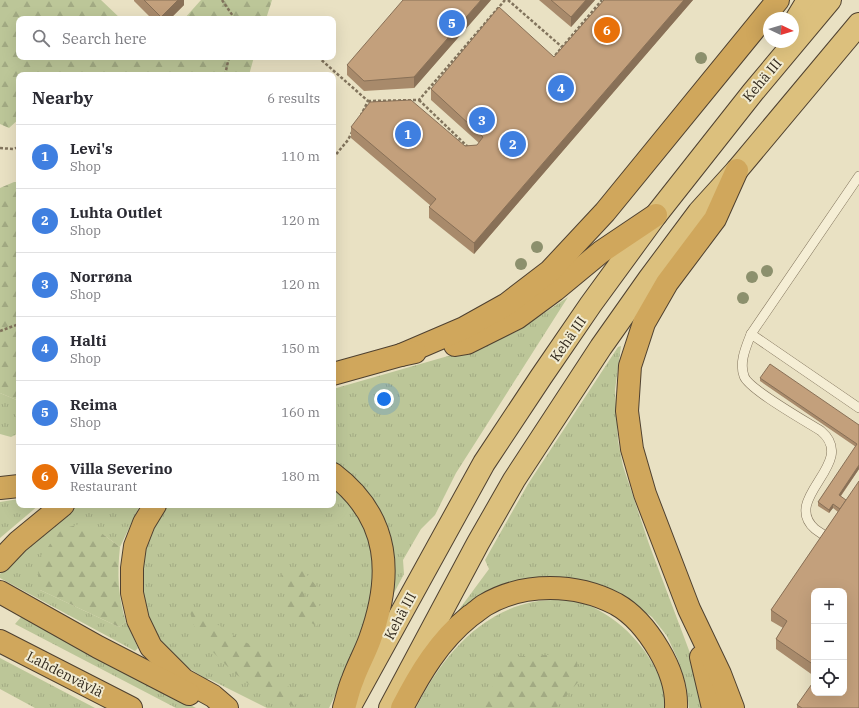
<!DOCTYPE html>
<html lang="en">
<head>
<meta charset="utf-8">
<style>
  :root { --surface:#fff; --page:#f2f2f3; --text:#2b2b33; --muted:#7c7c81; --line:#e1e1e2; --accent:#d93025 }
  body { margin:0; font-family:"IBM Plex Serif",serif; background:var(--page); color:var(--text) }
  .controls { position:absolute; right:12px; bottom:12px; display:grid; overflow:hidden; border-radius:8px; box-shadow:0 4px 16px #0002 }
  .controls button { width:36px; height:36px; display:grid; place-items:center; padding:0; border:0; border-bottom:1px solid var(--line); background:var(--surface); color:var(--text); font:20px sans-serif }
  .compass { position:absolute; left:763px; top:12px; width:36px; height:36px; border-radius:50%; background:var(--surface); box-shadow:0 4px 16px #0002; rotate:94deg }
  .you { position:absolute; left:384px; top:399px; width:14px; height:14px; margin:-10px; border:3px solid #fff; border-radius:50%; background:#1a73e8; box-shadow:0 0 0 6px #1a73e833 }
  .badge { display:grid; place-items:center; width:26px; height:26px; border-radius:50%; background:var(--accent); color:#fff; font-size:13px; font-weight:700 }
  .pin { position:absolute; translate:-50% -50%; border:2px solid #fff; box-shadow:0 1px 4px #0006 }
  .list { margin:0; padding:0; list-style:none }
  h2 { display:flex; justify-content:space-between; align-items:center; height:52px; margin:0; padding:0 16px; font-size:17px }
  h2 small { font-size:13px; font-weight:400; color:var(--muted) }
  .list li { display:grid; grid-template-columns:26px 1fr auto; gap:12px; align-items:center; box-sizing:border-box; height:64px; padding:0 16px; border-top:1px solid var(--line) }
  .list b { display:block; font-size:15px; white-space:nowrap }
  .list p { margin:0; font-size:13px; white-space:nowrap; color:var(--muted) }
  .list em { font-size:13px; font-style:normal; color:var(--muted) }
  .icon { flex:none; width:22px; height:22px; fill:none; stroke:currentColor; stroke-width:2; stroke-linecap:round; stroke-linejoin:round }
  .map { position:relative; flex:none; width:859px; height:708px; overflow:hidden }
  .search { position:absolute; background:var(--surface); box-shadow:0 4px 16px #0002; left:16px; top:16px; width:320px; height:44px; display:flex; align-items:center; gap:10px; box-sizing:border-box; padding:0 14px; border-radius:8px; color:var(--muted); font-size:15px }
  .panel { position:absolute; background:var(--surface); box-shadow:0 4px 16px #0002; left:16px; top:72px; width:320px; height:436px; border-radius:8px }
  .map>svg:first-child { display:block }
  .grass { fill:url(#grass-tufts) }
  .forest { fill:url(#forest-firs) }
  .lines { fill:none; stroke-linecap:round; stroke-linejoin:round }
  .service-casing { stroke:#81735c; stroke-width:10 }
  .trunk-casing { stroke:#4f4130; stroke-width:24 }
  .motorway-casing { stroke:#4f4130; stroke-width:24 }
  .path { stroke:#81735c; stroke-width:2.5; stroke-dasharray:3 2; stroke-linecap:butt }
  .service { stroke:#f5eed5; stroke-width:9 }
  .trunk { stroke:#dcc07d; stroke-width:22 }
  .motorway { stroke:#d0a75c; stroke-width:22 }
  .tree { fill:#8c906d }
  .wall { fill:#a88a6b }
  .shaded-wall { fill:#887057 }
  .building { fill:#c3a07c; stroke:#887057 }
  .labels { text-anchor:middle; stroke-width:4; stroke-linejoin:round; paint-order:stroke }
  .street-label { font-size:14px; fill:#332a1e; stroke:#f1ebd2 }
</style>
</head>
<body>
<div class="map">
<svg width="859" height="708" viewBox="0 0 859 708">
  <defs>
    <pattern id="grass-tufts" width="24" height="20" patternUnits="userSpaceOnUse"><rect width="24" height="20" fill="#bcc698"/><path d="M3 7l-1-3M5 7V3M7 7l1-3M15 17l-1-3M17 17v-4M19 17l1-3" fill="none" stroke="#a2aa83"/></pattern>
    <pattern id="forest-firs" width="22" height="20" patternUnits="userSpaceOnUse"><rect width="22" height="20" fill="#bcc698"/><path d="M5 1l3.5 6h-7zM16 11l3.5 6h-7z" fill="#a2aa83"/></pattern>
  </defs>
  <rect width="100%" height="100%" fill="#e9e1c3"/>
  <g class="grass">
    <path d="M568 297 456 473 435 515 421 529 403 560 404 574 394 593 393 566 340 466 333 462V389L476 348 516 332Z"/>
    <path d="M621 346 615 390 618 441 623 466 649 544 690 653 705 708H689L686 685 678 660 667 636 652 617 618 593 486 594 458 611 489 569 485 560 528 484 618 347Z"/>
    <path d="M0 393 19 401V433L11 437 0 434Z"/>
    <path d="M333 486 357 511 369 536 374 568 367 622 344 677 329 708H267L209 679H206C195 672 183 665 174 656 147 629 138 592 144 556 145 551 145 545 147 541 151 529 159 517 165 505H333Z"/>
    <path d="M19 499V505H39L0 538V502Z"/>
    <path d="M75 505H140L120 547 104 535 40 590 119 627 126 622 138 648 135 651 0 578V574C23 549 47 524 75 505Z"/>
    <path d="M561 600C569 601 580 602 588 605 621 619 648 648 661 681 664 689 665 699 666 708H416C440 660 477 613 533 602 542 600 552 600 561 600Z"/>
    <path d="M21 617 196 708H176L15 624Z"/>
    <path d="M0 658 95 708H35L0 689Z"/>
  </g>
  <g class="forest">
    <path d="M0 0H101L121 19H19V57H254L249 75H19V119L9 128 0 124Z"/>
    <path d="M201 0H272L266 19H184Z"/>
    <path d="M14 182H19V401L0 393V188Z"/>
    <path d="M83 523 104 535 120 547C117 574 118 596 126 622L119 627 40 590 37 561 62 529Z"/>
    <path d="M301 568 319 589 312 588 304 592 305 602 316 601 322 609 317 626 304 619 295 620 284 611V601L288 585 281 575 289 569Z"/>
    <path d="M189 609 220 626 242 641 267 651 281 682 305 697 293 706 256 690 232 671 209 648 194 626Z"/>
    <path d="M548 655 577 661 579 681 556 708H472L486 699 508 657Z"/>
  </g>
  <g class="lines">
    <g class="service-casing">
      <g id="service">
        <path d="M751 334 859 408"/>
        <path d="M828 538C824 535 819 532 815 529 780 498 859 463 821 431 807 422 748 389 744 376 739 362 746 347 751 334L859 176"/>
      </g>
    </g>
    <g class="trunk-casing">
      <g id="trunk">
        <path d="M793 25 808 0"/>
        <path d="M349 708 484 463 541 377 591 304 656 215 753 92 830 0"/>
        <path d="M390 708 478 543 514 480 601 347 649 279 699 212 737 170 859 24"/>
      </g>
    </g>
    <g class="motorway-casing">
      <g id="motorway">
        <path d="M455 345 467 343 517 318 555 290 601 252 656 215"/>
        <path d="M401 355 464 328 507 304 550 271 605 212 778 0"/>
        <path d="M333 374 401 355 415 352"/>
        <path d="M333 474C391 518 393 576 370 639 365 653 358 665 353 679 349 688 347 698 344 708"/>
        <path d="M0 488 19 486"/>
        <path d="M155 505 144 523 135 546 132 568V593L138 620 151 647 184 680 213 696 227 708"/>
        <path d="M0 561 18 542 63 505"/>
        <path d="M0 592 98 647 189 694"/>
        <path d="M0 641 131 708"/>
        <path d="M701 657 713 708"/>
        <path d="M402 708C420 673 439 641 470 616 475 613 480 608 485 605 524 582 576 583 616 604 634 614 649 633 659 650 669 667 677 688 676 708"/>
        <path d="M733 708 720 674 689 609 645 494 632 449 627 411 630 366 644 323 667 283 715 219 737 170"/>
      </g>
    </g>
    <g class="path">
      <path d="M222 0 235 19"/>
      <path d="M508 0 562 47"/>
      <path d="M318 57 368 101 361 115"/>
      <path d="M552 59 602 0"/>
      <path d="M225 75 229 57"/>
      <path d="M419 100 469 148"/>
      <path d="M368 101 419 100 505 0"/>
      <path d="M0 148 13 149 19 147"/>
      <path d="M333 158 348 140 352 132"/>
      <path d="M0 331 19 324"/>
    </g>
    <use href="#service" class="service"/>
    <use href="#trunk" class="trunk"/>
    <use href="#motorway" class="motorway"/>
  </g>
  <g class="tree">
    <circle cx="701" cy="58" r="6"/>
    <circle cx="537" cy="247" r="6"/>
    <circle cx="521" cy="264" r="6"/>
    <circle cx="767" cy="271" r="6"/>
    <circle cx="752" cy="277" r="6"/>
    <circle cx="743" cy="298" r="6"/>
  </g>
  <g class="wall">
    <path d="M134 0H184V5L170 19H152L134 1Z"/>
    <path d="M491 0 414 88 364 91 347 75V65Z"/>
    <path d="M539 0H595L571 27Z"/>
    <path d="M604 0H693L474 254 429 218V207L431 206 351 138V127L465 146 477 145 479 143 431 100V89L554 57Z"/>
    <path d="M760 378 859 425V469L841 496 859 708H797V705L844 693 814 591V676L776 649V639L783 628 771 621V610L838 512 833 508 829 513 818 506V502L856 447 760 381Z"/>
  </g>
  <g class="shaded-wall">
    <path d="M178 0H184V5L170 19H161V17Z"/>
    <path d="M481 0H491L414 88V77Z"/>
    <path d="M586 0H595L571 27V17Z"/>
    <path d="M684 0H693L474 254V243Z"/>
    <path d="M859 465V469L839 498V495Z"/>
    <path d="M833 504V508L829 513V510Z"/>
  </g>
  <g class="building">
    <path d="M144 0H178L161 17Z"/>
    <path d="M403 0H481L414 77 364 81 347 65Z"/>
    <path d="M551 0H586L571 17Z"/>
    <path d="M604 0H684L474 243 429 207 436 199 351 127 370 102 411 100 465 146 477 145 483 137 431 89 499 7 554 57Z"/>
    <path d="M770 364 859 425V465L839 495 846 500 840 509 833 504 829 510 818 502 857 444 760 378Z"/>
    <path d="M859 481V708H802L797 705 814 681V693H844V591H814V665L776 639 787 621 771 610Z"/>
  </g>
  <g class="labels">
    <g class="street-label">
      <text transform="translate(762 80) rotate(-50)" y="5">Kehä III</text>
      <text transform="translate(568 339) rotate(-55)" y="5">Kehä III</text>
      <text transform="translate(400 616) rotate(-62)" y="5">Kehä III</text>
      <text transform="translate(65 674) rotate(27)" y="5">Lahdenväylä</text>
    </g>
  </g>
</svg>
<div class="controls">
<button>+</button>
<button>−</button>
<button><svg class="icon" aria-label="locate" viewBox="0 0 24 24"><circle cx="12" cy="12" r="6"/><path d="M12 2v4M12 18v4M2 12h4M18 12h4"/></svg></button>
</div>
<svg class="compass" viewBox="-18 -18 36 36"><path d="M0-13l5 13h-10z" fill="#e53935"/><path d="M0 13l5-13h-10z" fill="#7c7c81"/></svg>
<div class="you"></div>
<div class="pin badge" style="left:408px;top:134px;background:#3f7fe0">1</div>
<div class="pin badge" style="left:513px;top:144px;background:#3f7fe0">2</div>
<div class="pin badge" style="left:482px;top:120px;background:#3f7fe0">3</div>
<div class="pin badge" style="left:561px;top:88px;background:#3f7fe0">4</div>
<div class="pin badge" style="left:452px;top:23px;background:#3f7fe0">5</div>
<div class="pin badge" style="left:607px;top:30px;background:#e8710a">6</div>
<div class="search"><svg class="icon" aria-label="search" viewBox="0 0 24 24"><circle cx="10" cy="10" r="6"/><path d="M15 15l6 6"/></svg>Search here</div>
<section class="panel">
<h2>Nearby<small>6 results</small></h2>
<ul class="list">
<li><span class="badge" style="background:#3f7fe0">1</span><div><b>Levi's</b><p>Shop</p></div><em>110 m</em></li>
<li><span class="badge" style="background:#3f7fe0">2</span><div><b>Luhta Outlet</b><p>Shop</p></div><em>120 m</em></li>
<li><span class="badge" style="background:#3f7fe0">3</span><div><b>Norrøna</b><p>Shop</p></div><em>120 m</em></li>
<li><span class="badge" style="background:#3f7fe0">4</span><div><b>Halti</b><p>Shop</p></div><em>150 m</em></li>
<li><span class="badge" style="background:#3f7fe0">5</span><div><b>Reima</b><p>Shop</p></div><em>160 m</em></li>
<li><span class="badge" style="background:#e8710a">6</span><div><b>Villa Severino</b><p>Restaurant</p></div><em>180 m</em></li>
</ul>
</section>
</div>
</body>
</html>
